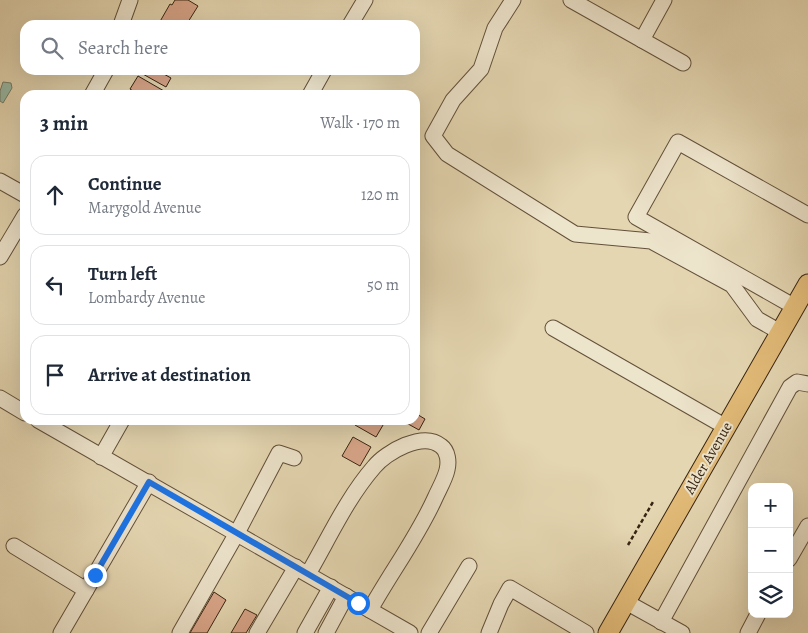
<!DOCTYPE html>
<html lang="en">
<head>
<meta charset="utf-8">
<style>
  :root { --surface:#fff; --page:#f6f6f7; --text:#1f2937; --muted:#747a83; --line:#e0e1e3 }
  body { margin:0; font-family:Alegreya,serif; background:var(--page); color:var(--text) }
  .controls { position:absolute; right:15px; bottom:15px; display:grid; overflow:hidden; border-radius:10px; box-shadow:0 5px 20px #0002 }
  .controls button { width:45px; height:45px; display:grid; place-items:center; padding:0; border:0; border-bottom:1px solid var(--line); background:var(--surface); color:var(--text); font:25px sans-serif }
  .stop { position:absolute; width:15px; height:15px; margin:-11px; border:4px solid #1a73e8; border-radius:50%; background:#fff }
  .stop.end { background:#1a73e8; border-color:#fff; box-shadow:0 1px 5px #0008 }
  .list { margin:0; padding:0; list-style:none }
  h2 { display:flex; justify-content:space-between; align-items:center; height:65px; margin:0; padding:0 20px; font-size:21px }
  h2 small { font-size:16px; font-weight:400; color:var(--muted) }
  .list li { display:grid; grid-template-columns:32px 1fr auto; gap:15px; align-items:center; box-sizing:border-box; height:80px; margin:0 10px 10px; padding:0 10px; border:1px solid var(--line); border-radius:15px }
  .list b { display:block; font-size:19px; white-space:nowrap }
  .list p { margin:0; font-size:16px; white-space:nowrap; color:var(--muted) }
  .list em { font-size:16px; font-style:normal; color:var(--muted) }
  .icon { flex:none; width:28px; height:28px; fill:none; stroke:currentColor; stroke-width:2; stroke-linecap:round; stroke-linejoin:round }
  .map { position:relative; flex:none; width:808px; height:633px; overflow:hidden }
  .search { position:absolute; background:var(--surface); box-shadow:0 5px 20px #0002; left:20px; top:20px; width:400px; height:55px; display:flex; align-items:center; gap:12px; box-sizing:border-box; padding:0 18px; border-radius:15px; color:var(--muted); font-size:19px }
  .panel { position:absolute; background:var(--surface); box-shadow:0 5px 20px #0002; left:20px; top:90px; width:400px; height:335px; border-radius:15px }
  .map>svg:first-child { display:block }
  .water { fill:#97baa6; stroke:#717e6b }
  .building { fill:#d9a68a; stroke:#382412 }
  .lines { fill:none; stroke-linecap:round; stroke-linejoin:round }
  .minor-casing { stroke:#63503a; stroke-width:17 }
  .major-casing { stroke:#382412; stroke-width:21 }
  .path { stroke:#382412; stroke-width:2.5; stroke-dasharray:4 2.5; stroke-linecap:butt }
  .minor { stroke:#ede4cc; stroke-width:15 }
  .major { stroke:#e2bb78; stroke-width:19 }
  .route { stroke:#1a73e8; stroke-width:6 }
  .labels { text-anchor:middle; stroke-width:4; stroke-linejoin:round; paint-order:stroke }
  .street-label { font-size:15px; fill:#382412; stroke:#ede4cc }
</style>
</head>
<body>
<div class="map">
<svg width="808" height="633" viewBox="0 0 808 633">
  <rect width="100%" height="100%" fill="#e4d6b1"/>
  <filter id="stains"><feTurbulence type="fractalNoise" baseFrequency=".004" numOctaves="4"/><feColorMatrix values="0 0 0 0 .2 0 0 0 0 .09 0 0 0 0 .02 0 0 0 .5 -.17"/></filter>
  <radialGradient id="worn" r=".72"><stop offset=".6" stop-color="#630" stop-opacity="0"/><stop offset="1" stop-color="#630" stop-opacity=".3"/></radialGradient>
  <path class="water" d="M3 82 11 83 12 88 3 103 0 101V91Z"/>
  <g class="building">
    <path d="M175 0H188L198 6 188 22 193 25H158L170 4 172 5Z"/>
    <path d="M142 70H164L162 73 171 78 166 87 141 73Z"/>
    <path d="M138 76 164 91 162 95H135L136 93 130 89Z"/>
    <path d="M415 413 425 419 419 430 401 420H415Z"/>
    <path d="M359 420H386L376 437 355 425Z"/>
    <path d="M353 437 371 447 360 466 342 456Z"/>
    <path d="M214 592 226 600 207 633H190Z"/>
    <path d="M245 609 257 615 246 633H231Z"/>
  </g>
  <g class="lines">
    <g class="minor-casing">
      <g id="minor">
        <path d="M513 0 495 28 481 69 453 100 433 136 447 154 575 234 651 241 732 285 757 319 780 332"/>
        <path d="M571 0 683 63"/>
        <path d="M121 25 130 0"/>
        <path d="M350 25 365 0"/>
        <path d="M642 40 664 0"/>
        <path d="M92 95 106 70"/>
        <path d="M310 95 324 70"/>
        <path d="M0 181 25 195"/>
        <path d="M0 257 25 215"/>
        <path d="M795 307 636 217 678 142 808 215"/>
        <path d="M553 328 726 427"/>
        <path d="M0 398 25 413"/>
        <path d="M38 420 410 633"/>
        <path d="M101 457 122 420"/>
        <path d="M14 546 86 590"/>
        <path d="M789 559 808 526"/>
        <path d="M308 574C329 538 347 498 374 467 386 452 423 431 441 446 448 451 449 462 447 470 445 479 439 489 435 498 417 538 391 572 370 610"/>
        <path d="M626 602 682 633"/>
        <path d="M661 622 790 387 797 382 808 384"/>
        <path d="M61 633 149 482"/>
        <path d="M180 633 237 533 279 453 294 458"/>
        <path d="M257 633 296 567"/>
        <path d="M305 633 331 587"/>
        <path d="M326 633 346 596"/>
        <path d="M429 633 469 566"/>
        <path d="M489 633 501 604 510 588 586 633"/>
        <path d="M748 633 758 614"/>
      </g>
    </g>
    <g class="major-casing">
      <path id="major" d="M608 633 808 284"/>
    </g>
    <path class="path" d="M628 545 653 502"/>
    <use href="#minor" class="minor"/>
    <use href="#major" class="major"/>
  </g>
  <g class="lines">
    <path class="route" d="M95 575 149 482 358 603"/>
  </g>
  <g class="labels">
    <g class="street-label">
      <text transform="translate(708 458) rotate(-60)" y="5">Alder Avenue</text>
    </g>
  </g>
  <rect width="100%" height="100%" filter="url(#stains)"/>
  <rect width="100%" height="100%" fill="url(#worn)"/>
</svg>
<div class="controls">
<button>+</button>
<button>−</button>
<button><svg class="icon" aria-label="layers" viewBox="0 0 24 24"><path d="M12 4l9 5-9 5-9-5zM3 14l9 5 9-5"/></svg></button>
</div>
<div class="stop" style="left:358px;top:603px"></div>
<div class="stop end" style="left:95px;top:575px"></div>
<div class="search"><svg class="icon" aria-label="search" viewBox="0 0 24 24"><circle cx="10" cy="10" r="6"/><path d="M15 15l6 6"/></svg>Search here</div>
<section class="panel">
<h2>3 min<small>Walk · 170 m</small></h2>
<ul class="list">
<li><svg class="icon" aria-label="ahead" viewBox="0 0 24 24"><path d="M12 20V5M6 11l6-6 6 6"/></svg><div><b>Continue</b><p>Marygold Avenue</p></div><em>120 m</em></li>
<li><svg class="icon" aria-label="left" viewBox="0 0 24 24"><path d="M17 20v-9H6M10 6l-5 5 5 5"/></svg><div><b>Turn left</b><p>Lombardy Avenue</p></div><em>50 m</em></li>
<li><svg class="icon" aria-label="arrive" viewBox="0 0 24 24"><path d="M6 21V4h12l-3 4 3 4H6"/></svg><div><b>Arrive at destination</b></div></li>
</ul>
</section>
</div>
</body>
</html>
